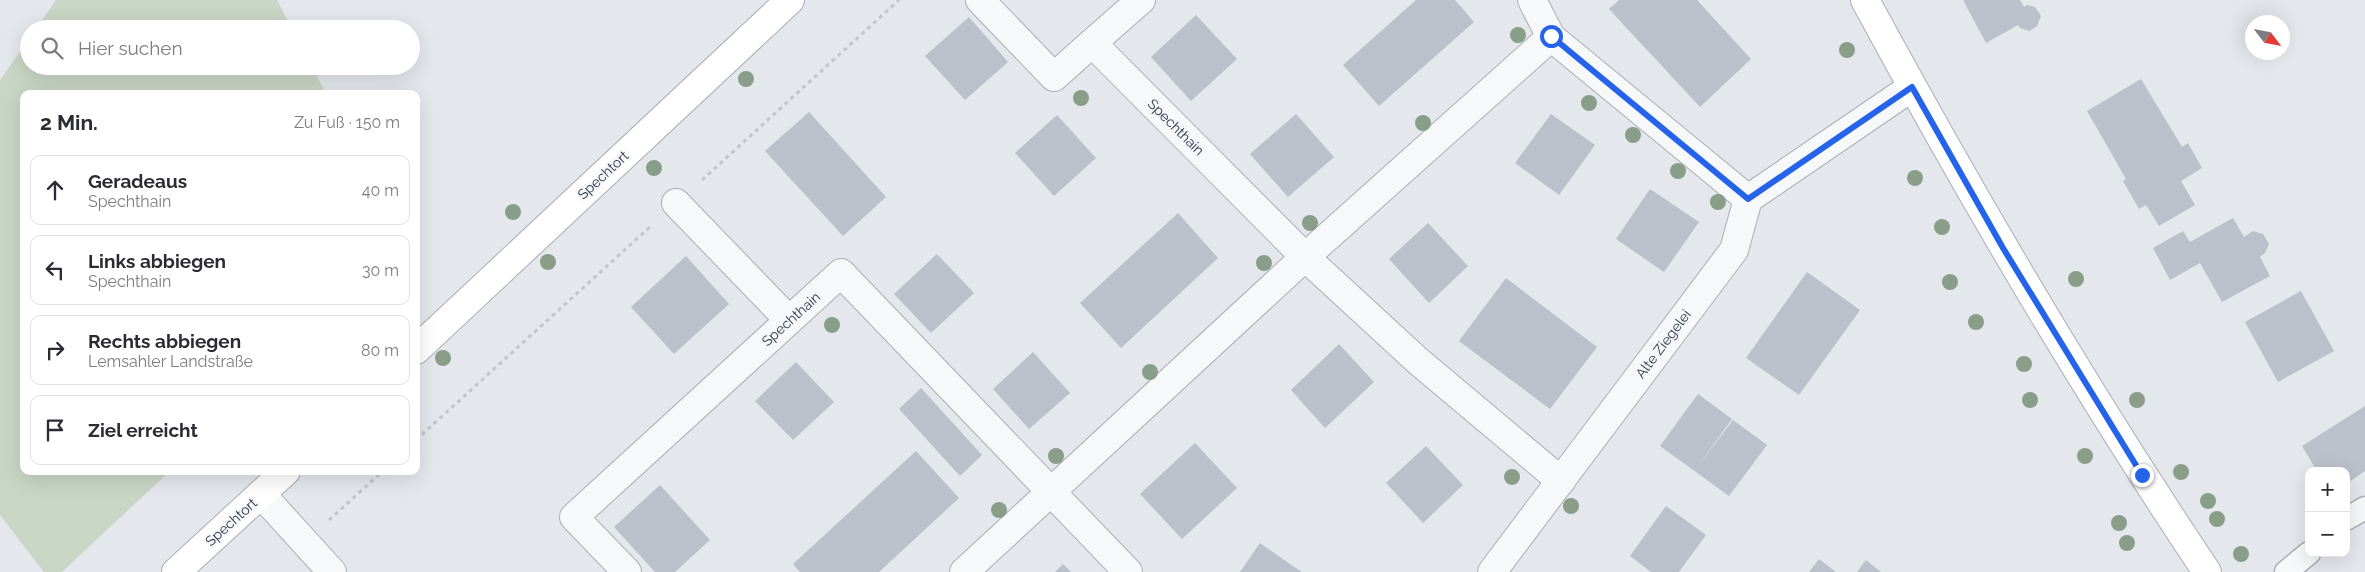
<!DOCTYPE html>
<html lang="de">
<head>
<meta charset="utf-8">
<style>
  :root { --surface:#fff; --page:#f2f2f3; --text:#2b2b33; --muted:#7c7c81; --line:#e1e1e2 }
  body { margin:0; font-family:Raleway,sans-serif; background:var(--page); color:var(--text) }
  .controls { position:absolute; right:15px; bottom:15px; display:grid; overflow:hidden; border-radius:10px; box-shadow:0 5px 20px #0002 }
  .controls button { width:45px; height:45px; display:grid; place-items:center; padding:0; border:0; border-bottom:1px solid var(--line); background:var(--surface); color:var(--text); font:25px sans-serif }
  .compass { position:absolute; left:2245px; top:15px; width:45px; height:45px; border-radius:50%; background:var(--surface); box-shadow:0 5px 20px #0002; rotate:122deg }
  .stop { position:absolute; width:15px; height:15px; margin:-11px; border:4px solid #2563eb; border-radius:50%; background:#fff }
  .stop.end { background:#2563eb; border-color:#fff; box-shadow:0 1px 5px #0008 }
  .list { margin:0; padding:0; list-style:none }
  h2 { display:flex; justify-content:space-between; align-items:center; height:65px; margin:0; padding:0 20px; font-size:21px }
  h2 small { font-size:16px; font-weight:400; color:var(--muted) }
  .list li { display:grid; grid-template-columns:32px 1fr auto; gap:15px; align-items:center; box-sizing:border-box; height:70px; margin:0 10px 10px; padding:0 10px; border:1px solid var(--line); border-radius:10px }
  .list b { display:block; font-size:19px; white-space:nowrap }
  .list p { margin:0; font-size:16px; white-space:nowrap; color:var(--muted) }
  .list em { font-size:16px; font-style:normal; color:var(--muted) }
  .icon { flex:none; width:28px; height:28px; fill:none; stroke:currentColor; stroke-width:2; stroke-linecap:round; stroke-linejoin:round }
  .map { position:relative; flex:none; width:2365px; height:572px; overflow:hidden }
  .search { position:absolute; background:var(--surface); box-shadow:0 5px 20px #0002; left:20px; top:20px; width:400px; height:55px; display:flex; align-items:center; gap:12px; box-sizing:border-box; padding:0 18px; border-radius:28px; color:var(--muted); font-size:19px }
  .panel { position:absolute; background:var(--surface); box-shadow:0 5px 20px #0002; left:20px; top:90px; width:400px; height:385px; border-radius:10px }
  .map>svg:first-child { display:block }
  .green { fill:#c9d6c5 }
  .building { fill:#bbc0ca }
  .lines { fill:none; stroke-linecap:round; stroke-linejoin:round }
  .lane-casing { stroke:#a9aeb7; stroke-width:25 }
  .street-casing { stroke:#a9aeb7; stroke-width:30 }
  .secondary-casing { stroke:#a9aeb7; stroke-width:30 }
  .path { stroke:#c2c5cb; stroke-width:3; stroke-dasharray:4 4; stroke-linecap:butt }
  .lane { stroke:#f7f8fa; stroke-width:22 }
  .street { stroke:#f7f8fa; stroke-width:28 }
  .secondary { stroke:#fff; stroke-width:28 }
  .tree { fill:#899d89 }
  .route { stroke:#2563eb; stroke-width:6 }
  .labels { text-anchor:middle; stroke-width:4; stroke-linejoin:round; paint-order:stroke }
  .street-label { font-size:14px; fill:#2b3445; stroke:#f4f6f9 }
</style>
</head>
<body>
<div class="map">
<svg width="2365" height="572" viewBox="0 0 2365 572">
  <rect width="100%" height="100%" fill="#e4e7ec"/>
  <g class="green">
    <path d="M56 0H277L292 29H36Z"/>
    <path d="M29 39V66H312L326 94H24V471H170L62 572H44L0 515V80Z"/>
  </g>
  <g class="building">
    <path d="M1416 0H1455L1474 22 1379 106 1343 65Z"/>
    <path d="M1619 0H1697L1751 59 1700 107 1609 9Z"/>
    <path d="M1963 0H2020L2024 7 2027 5 2035 7 2041 16 2037 26 2029 31 2020 28 2018 25 1986 43Z"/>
    <path d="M1196 15 1237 59 1191 101 1151 57Z"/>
    <path d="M969 17 1008 62 965 100 925 56Z"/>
    <path d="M2141 79 2182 147 2188 143 2202 168 2181 181 2195 205 2159 226 2146 205 2139 209 2123 181 2126 179 2087 111Z"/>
    <path d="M809 112 886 197 843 236 765 151Z"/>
    <path d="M1296 114 1334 157 1288 197 1250 154Z"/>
    <path d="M1551 114 1595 145 1559 195 1515 163Z"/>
    <path d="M1057 115 1096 158 1054 196 1015 153Z"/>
    <path d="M1650 189 1699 222 1664 272 1616 239Z"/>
    <path d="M1178 213 1218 258 1121 348 1080 303Z"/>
    <path d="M2233 218 2244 237 2253 231 2263 234 2269 244 2265 253 2260 257 2270 276 2222 302 2200 263 2170 280 2153 248 2183 231 2190 242Z"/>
    <path d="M1428 223 1468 266 1429 303 1389 259Z"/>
    <path d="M937 254 974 293 931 333 894 294Z"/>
    <path d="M686 256 729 304 674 354 631 307Z"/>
    <path d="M1807 272 1860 310 1799 395 1746 358Z"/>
    <path d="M1506 278 1597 347 1550 409 1459 341Z"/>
    <path d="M2301 291 2334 351 2278 382 2245 322Z"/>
    <path d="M1339 344 1374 382 1325 428 1291 390Z"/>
    <path d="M1033 352 1070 393 1029 429 993 389Z"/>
    <path d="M796 362 834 402 793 440 755 401Z"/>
    <path d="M921 388 982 455 960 476 899 409Z"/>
    <path d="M1698 394 1732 419 1698 466 1733 420 1767 445 1729 496 1660 446Z"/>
    <path d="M2365 406V471L2346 484V471H2317L2302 446Z"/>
    <path d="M1195 443 1237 488 1182 539 1140 494Z"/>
    <path d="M1426 446 1463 485 1423 523 1386 483Z"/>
    <path d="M916 451 959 498 879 572H800L793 564Z"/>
    <path d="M660 485 710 540 675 572H655L614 527Z"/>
    <path d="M1666 506 1706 535 1679 572H1651L1630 556Z"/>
    <path d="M1260 543 1290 564 1302 572H1240Z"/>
    <path d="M1819 559 1836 572H1809Z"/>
    <path d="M1866 560 1881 572H1857Z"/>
    <path d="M1063 564 1071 572H1055Z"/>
  </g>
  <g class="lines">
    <g class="lane-casing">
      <g id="lane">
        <path d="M2346 519 2365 508"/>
        <path d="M2286 572 2309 553"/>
      </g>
    </g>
    <g class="street-casing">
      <g id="street">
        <path d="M980 0 1054 77 1092 43"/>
        <path d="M1141 0 1092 43 1305 257 1418 361 1561 481"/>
        <path d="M1532 0 1551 37"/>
        <path d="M676 203 789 320"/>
        <path d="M261 494 332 572"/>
        <path d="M627 572 574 517 841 273 1128 572"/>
        <path d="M964 572 1305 257 1551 37 1748 199 1912 87"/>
        <path d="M1492 572 1734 250 1748 199"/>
      </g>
    </g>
    <g class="secondary-casing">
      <g id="secondary">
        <path d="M1865 0C1971 196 2083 387 2207 572"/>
        <path d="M416 350 790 0"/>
        <path d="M176 572 286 471"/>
      </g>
    </g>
    <g class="path">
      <path d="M702 180 899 0"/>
      <path d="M416 440 651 226"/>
      <path d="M329 520 383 471"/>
    </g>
    <use href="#lane" class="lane"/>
    <use href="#street" class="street"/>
    <use href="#secondary" class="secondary"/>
  </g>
  <g class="tree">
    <circle cx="1518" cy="35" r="8"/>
    <circle cx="1847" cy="50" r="8"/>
    <circle cx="746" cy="79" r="8"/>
    <circle cx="1081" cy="98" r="8"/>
    <circle cx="1589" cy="103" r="8"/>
    <circle cx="1423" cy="123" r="8"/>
    <circle cx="1633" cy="135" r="8"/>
    <circle cx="654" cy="168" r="8"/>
    <circle cx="1678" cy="171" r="8"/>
    <circle cx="1915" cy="178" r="8"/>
    <circle cx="1718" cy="202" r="8"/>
    <circle cx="513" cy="212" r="8"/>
    <circle cx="1310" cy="223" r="8"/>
    <circle cx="1942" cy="227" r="8"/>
    <circle cx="548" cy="262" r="8"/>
    <circle cx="1264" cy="263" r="8"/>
    <circle cx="2076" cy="279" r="8"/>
    <circle cx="1950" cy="282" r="8"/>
    <circle cx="1976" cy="322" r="8"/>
    <circle cx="832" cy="325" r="8"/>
    <circle cx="443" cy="358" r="8"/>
    <circle cx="2024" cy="364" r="8"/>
    <circle cx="1150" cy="372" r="8"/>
    <circle cx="2030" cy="400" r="8"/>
    <circle cx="2137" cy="400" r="8"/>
    <circle cx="1056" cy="456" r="8"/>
    <circle cx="2085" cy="456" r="8"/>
    <circle cx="2181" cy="472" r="8"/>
    <circle cx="1512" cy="477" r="8"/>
    <circle cx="2208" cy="501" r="8"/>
    <circle cx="1571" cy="506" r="8"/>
    <circle cx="999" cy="510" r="8"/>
    <circle cx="2217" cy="519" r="8"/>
    <circle cx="2119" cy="523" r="8"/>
    <circle cx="2127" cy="543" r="8"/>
    <circle cx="2241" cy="554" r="8"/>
  </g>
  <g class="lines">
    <path class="route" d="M1551 36 1748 199 1912 87 2003 248 2142 475"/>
  </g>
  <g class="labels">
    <g class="street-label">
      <text transform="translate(1176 127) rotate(45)" y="5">Spechthain</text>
      <text transform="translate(603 175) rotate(-43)" y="5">Spechtort</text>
      <text transform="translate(791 319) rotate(-42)" y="5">Spechthain</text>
      <text transform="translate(1663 344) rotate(-53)" y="5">Alte Ziegelei</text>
      <text transform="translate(231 522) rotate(-42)" y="5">Spechtort</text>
    </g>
  </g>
</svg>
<div class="controls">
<button>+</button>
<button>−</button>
</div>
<svg class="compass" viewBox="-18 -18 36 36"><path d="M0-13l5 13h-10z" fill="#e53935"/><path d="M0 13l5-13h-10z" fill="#7c7c81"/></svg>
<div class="stop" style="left:1551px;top:36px"></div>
<div class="stop end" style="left:2142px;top:475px"></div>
<div class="search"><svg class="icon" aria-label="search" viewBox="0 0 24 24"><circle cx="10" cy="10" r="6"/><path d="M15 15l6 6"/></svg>Hier suchen</div>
<section class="panel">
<h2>2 Min.<small>Zu Fuß · 150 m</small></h2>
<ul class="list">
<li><svg class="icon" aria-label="ahead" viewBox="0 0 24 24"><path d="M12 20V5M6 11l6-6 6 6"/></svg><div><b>Geradeaus</b><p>Spechthain</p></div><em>40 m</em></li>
<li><svg class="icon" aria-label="left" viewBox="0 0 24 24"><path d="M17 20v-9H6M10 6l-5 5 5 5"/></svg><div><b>Links abbiegen</b><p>Spechthain</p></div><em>30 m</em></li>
<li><svg class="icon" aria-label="right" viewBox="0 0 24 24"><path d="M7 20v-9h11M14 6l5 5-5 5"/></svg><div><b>Rechts abbiegen</b><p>Lemsahler Landstraße</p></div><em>80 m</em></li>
<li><svg class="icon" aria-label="arrive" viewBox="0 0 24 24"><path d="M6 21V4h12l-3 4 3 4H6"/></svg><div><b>Ziel erreicht</b></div></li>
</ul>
</section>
</div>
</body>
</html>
